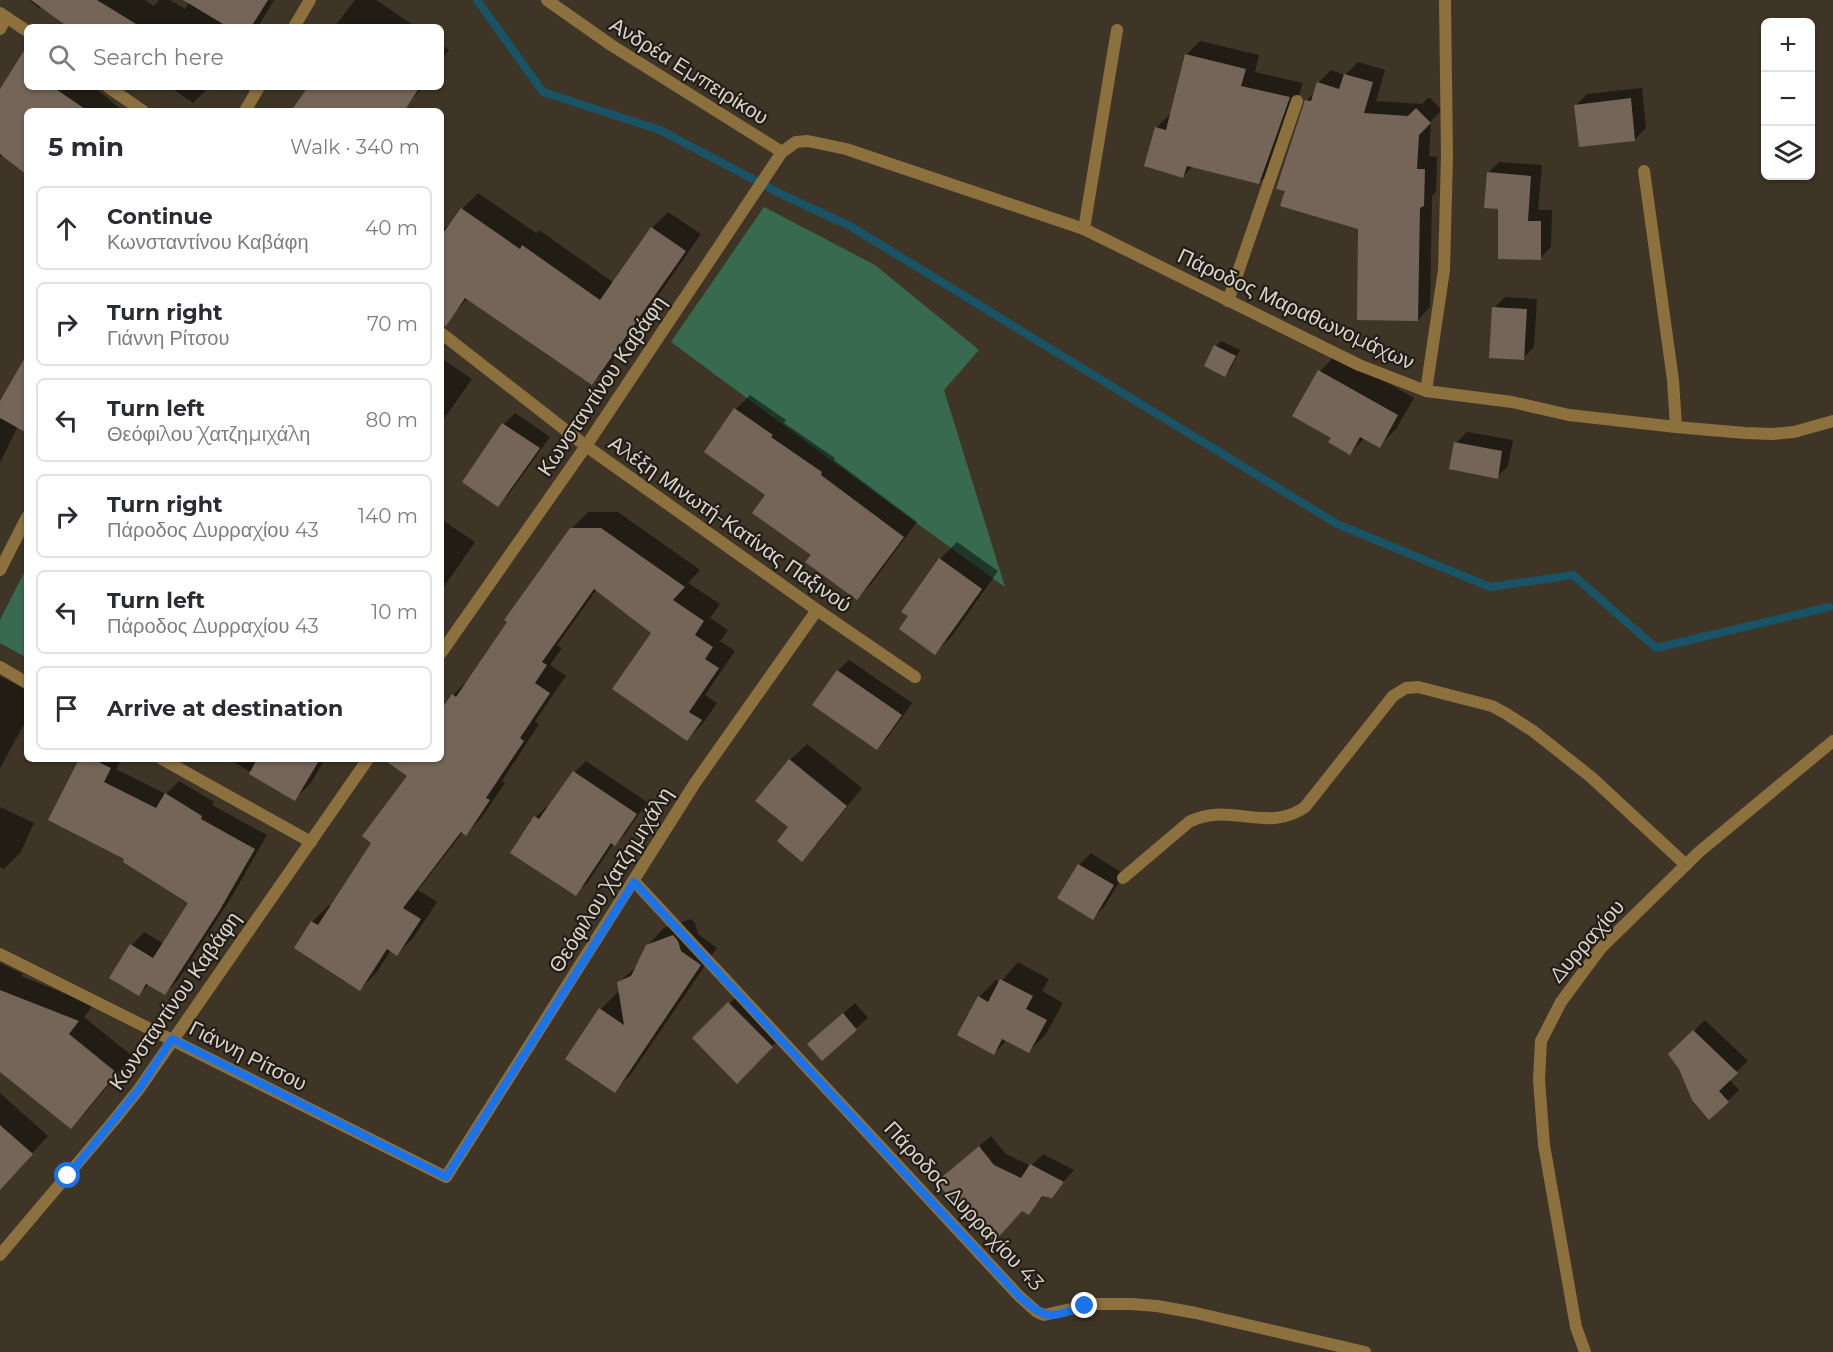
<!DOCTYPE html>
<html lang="en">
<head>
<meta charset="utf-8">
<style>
  :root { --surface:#fff; --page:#f2f2f3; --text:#2b2b33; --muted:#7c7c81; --line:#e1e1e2 }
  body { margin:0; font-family:Montserrat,sans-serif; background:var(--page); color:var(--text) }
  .controls { position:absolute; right:18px; top:18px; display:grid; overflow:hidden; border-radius:9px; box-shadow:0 2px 4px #0004 }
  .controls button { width:54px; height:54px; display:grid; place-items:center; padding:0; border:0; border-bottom:2px solid var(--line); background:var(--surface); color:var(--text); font:30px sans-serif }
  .stop { position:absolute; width:18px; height:18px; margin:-14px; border:4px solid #1a73e8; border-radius:50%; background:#fff }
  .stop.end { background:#1a73e8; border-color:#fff; box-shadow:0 2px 6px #0008 }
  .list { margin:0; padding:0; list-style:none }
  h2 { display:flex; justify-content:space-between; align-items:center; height:78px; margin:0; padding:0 24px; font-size:26px }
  h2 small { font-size:20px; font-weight:400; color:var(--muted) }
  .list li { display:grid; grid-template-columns:39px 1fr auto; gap:18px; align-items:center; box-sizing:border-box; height:84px; margin:0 12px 12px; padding:0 12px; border:2px solid var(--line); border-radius:9px }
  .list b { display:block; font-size:22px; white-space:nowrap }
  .list p { margin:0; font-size:20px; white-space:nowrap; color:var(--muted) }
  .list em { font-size:20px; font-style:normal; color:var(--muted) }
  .icon { flex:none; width:33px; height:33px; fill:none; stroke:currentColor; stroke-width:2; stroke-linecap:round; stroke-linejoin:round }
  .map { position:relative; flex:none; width:1833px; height:1352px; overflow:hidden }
  .search { position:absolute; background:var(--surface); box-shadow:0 2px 4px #0004; left:24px; top:24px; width:420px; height:66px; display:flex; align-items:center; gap:15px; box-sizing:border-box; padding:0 21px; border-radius:9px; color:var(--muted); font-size:22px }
  .panel { position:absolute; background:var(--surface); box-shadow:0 2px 4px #0004; left:24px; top:108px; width:420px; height:654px; border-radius:9px }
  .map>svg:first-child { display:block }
  .green { fill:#386a4f }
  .shadow { fill:#0007 }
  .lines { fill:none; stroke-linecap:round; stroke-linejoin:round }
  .stream { stroke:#195466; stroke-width:8 }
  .building { fill:#746558 }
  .minor { stroke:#8c703e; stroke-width:12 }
  .route { stroke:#1a73e8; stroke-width:8 }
  .labels { text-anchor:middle; stroke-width:4.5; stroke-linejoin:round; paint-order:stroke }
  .street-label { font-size:21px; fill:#dad4cb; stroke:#221d17 }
</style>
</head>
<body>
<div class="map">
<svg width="1833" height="1352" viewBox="0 0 1833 1352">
  <rect width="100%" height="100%" fill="#3f3527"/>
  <g class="green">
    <path d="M764 207 875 265 979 350 944 390 1005 587 904 514 671 342Z"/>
    <path d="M27 567V658L0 643V620Z"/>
  </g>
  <g class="shadow">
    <path d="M29 0H145L154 6 159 0H170L185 9 190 0H274L258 27H70L41 6 39 8Z"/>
    <path d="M355 0H376L416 27H334Z"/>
    <path d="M1200 41 1259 55 1255 72 1303 83 1273 169 1259 183 1193 166 1183 176 1157 127 1171 113 1186 55Z"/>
    <path d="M441 44 449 50 441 61Z"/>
    <path d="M27 54V87H94L123 111H27V173L3 154 0 158V92Z"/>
    <path d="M1358 62 1385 70 1376 101 1422 104 1429 97 1442 110 1431 121 1429 156 1437 157 1436 192 1432 196 1430 307 1418 320 1360 228 1306 101 1315 92 1318 83 1331 70 1345 75Z"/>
    <path d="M170 87H217L212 91 208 88 193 103Z"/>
    <path d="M310 87H423L405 107 364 111H293Z"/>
    <path d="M1642 88 1646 128 1635 139 1576 105 1587 94Z"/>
    <path d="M1499 162 1542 165 1538 210H1552L1551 247 1540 258 1500 208 1488 173Z"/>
    <path d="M478 193 536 233 539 230 614 283 652 228 668 212 701 234 608 368 592 383 468 298 453 314 441 305V231L447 226 449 228 462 209Z"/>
    <path d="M1505 297 1537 299 1534 347 1523 358 1494 308Z"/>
    <path d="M1221 341 1240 350 1230 370 1224 375 1216 346Z"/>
    <path d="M1337 354 1414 398 1396 429 1379 446 1365 438 1350 453 1333 437 1294 415 1320 371Z"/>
    <path d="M441 358 472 379 441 423Z"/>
    <path d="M27 359V431L18 426 0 463V404Z"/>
    <path d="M750 395 786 420 784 423 835 458 834 460 917 522 871 584 857 598 813 555 767 494 706 451 736 409Z"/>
    <path d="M515 413 550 437 509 494 498 505 464 482 504 424Z"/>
    <path d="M1467 432 1513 440 1508 466 1497 477 1456 443Z"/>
    <path d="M588 512H618L700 570 688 583 720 604 710 618 728 630 720 641 735 651 705 695 717 703 704 722 687 739 653 633 597 589 557 645 562 648 550 665 566 676 535 721 539 724 502 781 505 783 482 817 466 834 463 832 418 890 437 902 414 937 397 954 391 950 377 972 360 989 296 947 312 922 329 905 331 907 373 842 410 775 407 759H441V713L453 695 470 678 571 529Z"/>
    <path d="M441 519 475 542 441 591Z"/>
    <path d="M957 542 998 571 952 636 935 653 910 616 940 559Z"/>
    <path d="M849 660 912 703 888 737 877 749 838 671Z"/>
    <path d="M0 676 27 690V719L0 768Z"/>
    <path d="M807 744 862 788 818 843 802 860 790 827V760Z"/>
    <path d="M81 759H121L116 769 166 794 179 781 214 802 212 805 267 835 231 898 178 980 165 993 149 984 138 995 111 978 132 945 144 932 164 944 190 902 126 859Z"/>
    <path d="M229 759H325L311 783 295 799Z"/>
    <path d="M586 761 647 802 626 833 615 844 614 843 587 883 575 894 512 852 536 817 547 806 549 808 575 772Z"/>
    <path d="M0 807 34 823 21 852 4 869 0 867Z"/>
    <path d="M1091 853 1124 874 1104 907 1093 918 1059 898 1079 865Z"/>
    <path d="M691 919 695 923 698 934 717 948 631 1074 614 1091 601 1009 618 992 620 994 618 983 638 965 647 946 664 928Z"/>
    <path d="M1018 962 1049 979 1042 991 1063 1003 1046 1034 1029 1051 1007 1040 994 1053 979 997 996 980 1000 983Z"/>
    <path d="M0 963 23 974 21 976 93 1005 84 1017 132 1056 87 1111 71 1127 0 1070Z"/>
    <path d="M741 992 783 1035 737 1082 694 1038Z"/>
    <path d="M855 1003 868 1018 822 1059 809 1044Z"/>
    <path d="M1705 1020 1748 1061 1729 1079 1739 1090 1728 1101 1680 1068 1670 1055Z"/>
    <path d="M0 1093 48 1136 0 1188Z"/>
    <path d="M991 1136 1006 1154 1031 1166 1043 1154 1074 1170 1051 1196 1044 1195 1029 1213 949 1171Z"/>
  </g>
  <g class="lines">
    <path class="stream" d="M477 0 543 92 660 130 783 195 850 226 1337 524 1490 587 1573 575 1656 648 1829 607"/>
  </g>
  <g class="building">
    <path d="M31 0H97L141 27H68Z"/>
    <path d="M183 0H268L251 27H228Z"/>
    <path d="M27 46V87H53L88 111H27V175L0 154V89Z"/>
    <path d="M1185 54 1246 69 1241 86 1290 97 1259 184 1187 166 1183 178 1144 166 1155 127 1166 130Z"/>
    <path d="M1344 74 1373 82 1364 113 1408 116 1416 108 1431 123 1419 135 1417 169H1425L1424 206 1420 208 1418 321 1357 320 1358 229 1280 206 1285 191 1276 189 1305 100 1311 101 1317 82 1339 89Z"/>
    <path d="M308 87H420L404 111H291Z"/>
    <path d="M1631 98 1635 141 1579 147 1574 105Z"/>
    <path d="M1487 172 1531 176 1528 221H1541V260L1498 259V209L1484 208Z"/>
    <path d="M461 208 520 249 522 245 600 300 651 227 686 251 592 385 465 298 446 326 441 325V236Z"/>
    <path d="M1492 307 1527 309 1524 360 1489 358Z"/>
    <path d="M1214 345 1236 356 1225 377 1204 366Z"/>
    <path d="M27 354V433L0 418V401Z"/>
    <path d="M1318 370 1398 415 1380 448 1360 437 1350 455 1328 442 1331 438 1292 416Z"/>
    <path d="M734 408 773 435 771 437 822 472 821 475 904 537 857 600 805 562 811 555 752 513 765 495 704 452Z"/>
    <path d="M502 423 540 448 498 507 462 482Z"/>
    <path d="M1454 442 1502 451 1498 479 1449 469Z"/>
    <path d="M570 528H601L685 587 673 600 704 621 695 635 713 647 705 659 719 668 689 712 702 720 687 741 612 689 651 633 594 589 542 662 547 665 535 683 550 693 520 738 524 741 486 798 490 800 466 836 461 832 403 908 421 919 397 956 387 949 360 991 294 948 311 921 318 925 371 843 362 836 407 776 383 759H441V710L452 694 456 697 507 622 504 620Z"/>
    <path d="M939 558 982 589 935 655 899 629 908 616 901 612Z"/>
    <path d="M837 670 902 715 877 750 812 705Z"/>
    <path d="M79 759H92L111 768 104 782 156 808 165 793 202 816 201 819 255 849 218 913 165 995 146 984 139 996 109 978 130 944 153 958 188 903 123 862 124 859 48 820Z"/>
    <path d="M257 759H320L295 801 249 774Z"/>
    <path d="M789 759 847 806 802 862 777 841 788 827 755 801Z"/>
    <path d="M573 771 637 814 615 846 611 843 576 896 510 853 534 816 539 819Z"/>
    <path d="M1078 864 1114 885 1093 920 1057 898Z"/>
    <path d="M673 935 678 941 681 951 701 965 615 1093 565 1059 599 1008 624 1025 617 982 631 976 646 945Z"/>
    <path d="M1000 979 1033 996 1026 1009 1047 1020 1029 1053 1002 1039 994 1055 957 1035 978 996 988 1002Z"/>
    <path d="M0 990 79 1021 69 1034 117 1073 71 1129 0 1072Z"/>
    <path d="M728 1002 773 1047 737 1084 692 1038Z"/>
    <path d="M843 1013 857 1030 822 1061 807 1044Z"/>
    <path d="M1693 1030 1738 1073 1719 1091 1729 1102 1709 1120 1692 1100 1679 1069 1668 1054Z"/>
    <path d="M0 1125 33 1154 0 1190Z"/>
    <path d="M979 1146 994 1165 1021 1178 1030 1164 1064 1182 1052 1198 1042 1196 1029 1215 1022 1211 995 1241 969 1219 936 1182Z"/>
  </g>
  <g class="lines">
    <g class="minor">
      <path d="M547 0 611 45 782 152"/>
      <path d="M0 13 27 31"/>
      <path d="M294 27 310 0"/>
      <path d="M0 29 6 17"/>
      <path d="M108 87 143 111"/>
      <path d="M245 111 259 87"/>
      <path d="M1644 171 1673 380 1676 427"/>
      <path d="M1084 229 1117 30"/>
      <path d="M1228 301 1297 101"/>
      <path d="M441 333 586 446 817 610 915 677"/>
      <path d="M1426 391 1444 270 1447 156 1445 0"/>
      <path d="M0 570 27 517"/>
      <path d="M441 653 586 446 782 152 796 142 808 141 846 149 1084 229 1359 365 1426 391 1512 402 1569 415 1676 427 1745 433 1773 434 1794 432 1833 421"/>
      <path d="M0 667 27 683"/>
      <path d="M162 759 311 842"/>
      <path d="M1123 878 1189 822C1227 801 1268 834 1305 807L1393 696 1406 688 1418 687 1492 706 1505 713 1533 731 1591 777 1686 865"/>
      <path d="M634 881 1019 1296 1037 1312 1044 1315 1093 1304H1131L1157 1306 1196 1313 1365 1352"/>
      <path d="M0 954 446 1177 695 783 817 610"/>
      <path d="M0 1255 115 1119 139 1089 368 759"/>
      <path d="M1585 1352 1576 1327 1544 1145 1539 1080 1541 1041 1561 1002 1601 948 1699 852 1833 741"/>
    </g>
  </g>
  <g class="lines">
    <path class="route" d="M68 1176 139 1089 172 1039 446 1177 634 882 1019 1296C1048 1322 1049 1317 1085 1306"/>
  </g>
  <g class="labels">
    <g class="street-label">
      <text transform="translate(689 71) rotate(32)" y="7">Ανδρέα Εμπειρίκου</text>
      <text transform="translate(1296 309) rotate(25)" y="7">Πάροδος Μαραθωνομάχων</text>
      <text transform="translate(602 386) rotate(-56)" y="7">Κωνσταντίνου Καβάφη</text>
      <text transform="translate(730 524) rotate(35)" y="7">Αλέξη Μινωτή-Κατίνας Παξινού</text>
      <text transform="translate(611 880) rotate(-58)" y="7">Θεόφιλου Χατζημιχάλη</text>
      <text transform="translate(1587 941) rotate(-49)" y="7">Δυρραχίου</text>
      <text transform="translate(175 1001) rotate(-55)" y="7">Κωνσταντίνου Καβάφη</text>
      <text transform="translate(248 1056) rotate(27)" y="7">Γιάννη Ρίτσου</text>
      <text transform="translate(964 1206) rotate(47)" y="7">Πάροδος Δυρραχίου 43</text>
    </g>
  </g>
</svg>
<div class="controls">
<button>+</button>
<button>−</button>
<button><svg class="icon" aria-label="layers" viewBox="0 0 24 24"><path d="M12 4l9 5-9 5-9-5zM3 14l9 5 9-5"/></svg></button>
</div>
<div class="stop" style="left:68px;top:1176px"></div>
<div class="stop end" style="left:1085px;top:1306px"></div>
<div class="search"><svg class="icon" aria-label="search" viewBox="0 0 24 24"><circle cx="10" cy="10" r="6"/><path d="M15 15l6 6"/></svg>Search here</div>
<section class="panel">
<h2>5 min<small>Walk · 340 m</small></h2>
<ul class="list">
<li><svg class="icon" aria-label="ahead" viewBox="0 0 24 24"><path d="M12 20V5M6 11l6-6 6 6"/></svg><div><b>Continue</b><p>Κωνσταντίνου Καβάφη</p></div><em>40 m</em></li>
<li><svg class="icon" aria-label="right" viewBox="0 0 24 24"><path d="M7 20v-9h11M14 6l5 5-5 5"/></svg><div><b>Turn right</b><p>Γιάννη Ρίτσου</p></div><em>70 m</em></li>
<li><svg class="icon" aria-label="left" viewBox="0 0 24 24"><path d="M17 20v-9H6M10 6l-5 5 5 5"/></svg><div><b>Turn left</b><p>Θεόφιλου Χατζημιχάλη</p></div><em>80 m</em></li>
<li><svg class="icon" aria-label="right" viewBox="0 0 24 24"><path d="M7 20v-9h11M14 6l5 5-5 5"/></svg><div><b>Turn right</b><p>Πάροδος Δυρραχίου 43</p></div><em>140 m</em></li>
<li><svg class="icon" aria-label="left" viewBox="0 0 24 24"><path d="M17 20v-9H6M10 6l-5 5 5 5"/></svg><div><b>Turn left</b><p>Πάροδος Δυρραχίου 43</p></div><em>10 m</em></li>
<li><svg class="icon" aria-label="arrive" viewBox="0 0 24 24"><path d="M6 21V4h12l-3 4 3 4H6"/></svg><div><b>Arrive at destination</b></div></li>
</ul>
</section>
</div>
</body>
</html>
